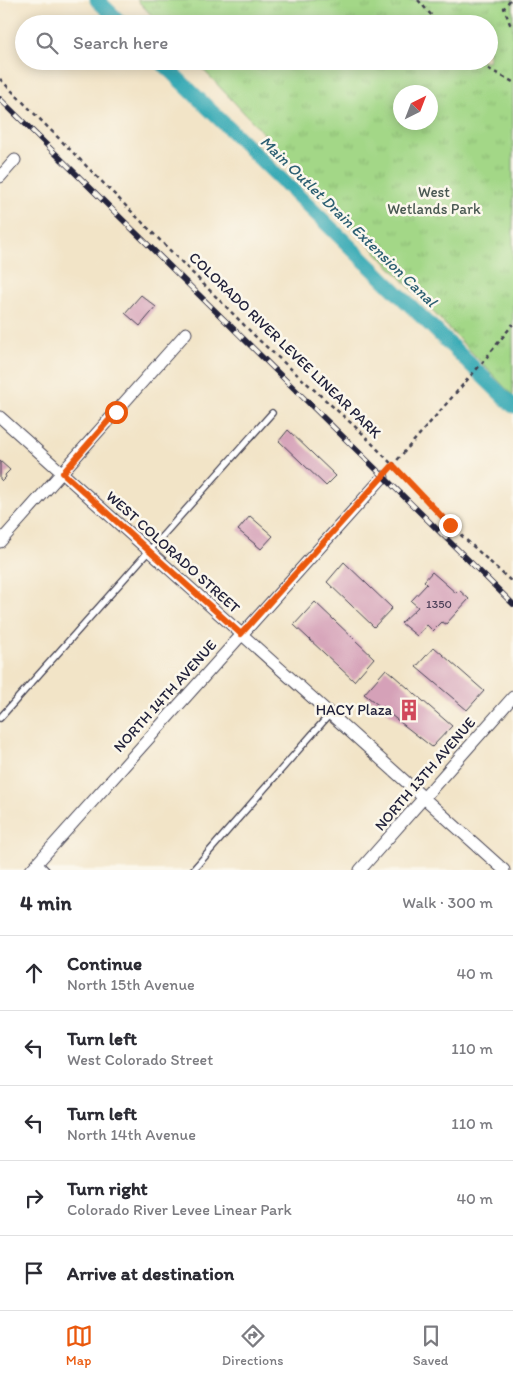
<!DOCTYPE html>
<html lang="en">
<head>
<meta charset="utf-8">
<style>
  :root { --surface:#fff; --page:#f7f7f7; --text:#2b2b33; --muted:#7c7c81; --line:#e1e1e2; --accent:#ea580c }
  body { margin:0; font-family:Itim,sans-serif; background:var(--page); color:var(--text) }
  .compass { position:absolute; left:393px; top:85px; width:45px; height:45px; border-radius:50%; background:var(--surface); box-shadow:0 2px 12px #0003; rotate:42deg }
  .stop { position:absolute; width:15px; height:15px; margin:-11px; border:4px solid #ea580c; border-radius:50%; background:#fff }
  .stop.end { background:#ea580c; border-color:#fff; box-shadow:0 1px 5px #0008 }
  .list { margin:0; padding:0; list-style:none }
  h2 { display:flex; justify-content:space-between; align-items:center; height:65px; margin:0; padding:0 20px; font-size:21px }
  h2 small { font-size:16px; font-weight:400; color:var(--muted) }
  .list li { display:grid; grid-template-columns:32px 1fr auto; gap:15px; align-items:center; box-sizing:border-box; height:75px; padding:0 20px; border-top:1px solid var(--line) }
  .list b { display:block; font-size:19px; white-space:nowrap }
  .list p { margin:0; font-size:16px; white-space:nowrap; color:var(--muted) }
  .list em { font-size:16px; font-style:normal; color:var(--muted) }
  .icon { flex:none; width:28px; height:28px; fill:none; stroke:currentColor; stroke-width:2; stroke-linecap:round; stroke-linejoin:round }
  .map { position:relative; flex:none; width:513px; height:870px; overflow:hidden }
  .search { position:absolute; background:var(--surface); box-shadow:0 2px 12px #0003; left:15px; right:15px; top:15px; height:55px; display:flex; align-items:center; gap:12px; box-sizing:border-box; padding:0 18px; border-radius:28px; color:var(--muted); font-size:19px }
  .sheet { height:440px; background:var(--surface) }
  nav { display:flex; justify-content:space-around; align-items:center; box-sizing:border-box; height:70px; border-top:1px solid var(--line); background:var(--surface); font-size:14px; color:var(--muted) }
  nav a { display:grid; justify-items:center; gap:2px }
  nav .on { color:var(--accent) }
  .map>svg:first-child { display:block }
  .grass { fill:url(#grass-tufts); stroke:#627c61; fill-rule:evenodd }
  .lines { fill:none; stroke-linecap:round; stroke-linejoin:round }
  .canal { stroke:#39aab5; stroke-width:15 }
  .building { fill:#d5a1b8 }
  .lane-casing { stroke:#413f50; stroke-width:8 }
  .street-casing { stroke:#413f50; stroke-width:13 }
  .path { stroke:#413f50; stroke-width:2.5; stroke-dasharray:4 4; stroke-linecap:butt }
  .lane { stroke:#fff; stroke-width:5.5 }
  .street { stroke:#fff; stroke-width:11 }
  .rail-casing { stroke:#22223b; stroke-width:5.5 }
  .rail { stroke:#fbf7ec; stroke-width:4; stroke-dasharray:11; stroke-linecap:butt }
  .route { stroke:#ea580c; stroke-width:6 }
  .labels { text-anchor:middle; stroke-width:5; stroke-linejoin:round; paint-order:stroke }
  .number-label { font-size:12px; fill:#4f425a }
  .park-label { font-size:15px; fill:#495852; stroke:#fbf7ec }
  .street-label { font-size:15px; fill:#22223b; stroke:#fbf7ec }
  .poi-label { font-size:15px; fill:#22223b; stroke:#fbf7ec; text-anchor:end }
  .water-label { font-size:16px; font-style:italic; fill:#2c5f72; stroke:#fbf7ec }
</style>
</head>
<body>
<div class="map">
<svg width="513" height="870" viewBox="0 0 513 870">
  <defs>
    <pattern id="grass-tufts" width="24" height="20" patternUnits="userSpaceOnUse" patternTransform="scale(1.25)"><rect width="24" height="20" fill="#a3d787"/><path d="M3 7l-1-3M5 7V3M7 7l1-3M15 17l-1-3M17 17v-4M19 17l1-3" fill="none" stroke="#8cb875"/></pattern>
  </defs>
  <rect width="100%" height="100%" fill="#fbf7ec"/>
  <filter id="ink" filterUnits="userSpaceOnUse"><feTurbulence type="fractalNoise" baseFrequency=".02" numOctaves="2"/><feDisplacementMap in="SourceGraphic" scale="10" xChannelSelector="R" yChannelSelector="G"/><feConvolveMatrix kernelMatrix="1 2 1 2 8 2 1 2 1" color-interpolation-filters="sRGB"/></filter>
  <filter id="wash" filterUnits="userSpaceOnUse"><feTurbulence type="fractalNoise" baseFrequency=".0096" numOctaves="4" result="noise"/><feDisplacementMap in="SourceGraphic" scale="20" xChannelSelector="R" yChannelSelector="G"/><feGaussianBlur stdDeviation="1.12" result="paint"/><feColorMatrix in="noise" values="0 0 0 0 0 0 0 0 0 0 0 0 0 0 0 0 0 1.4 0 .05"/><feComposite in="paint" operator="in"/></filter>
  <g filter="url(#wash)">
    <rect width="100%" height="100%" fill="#f2e4c7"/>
    <path class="grass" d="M137 0H513V396L195 61H489V24H160ZM400 92H430V122H400Z"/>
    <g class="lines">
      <g class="canal">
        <path d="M97 0 122 24"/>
        <path d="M160 61 513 406"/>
      </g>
    </g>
    <g id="blocks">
      <g class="building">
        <path d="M141 295 156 307 140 326 125 313Z"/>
        <path d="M288 430 336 476 326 486 279 441Z"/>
        <path d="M0 461 10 470 5 475 6 477 2 481 0 479Z"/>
        <path d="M250 516 273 536 261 549 238 530Z"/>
        <path d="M344 562 392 608 374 627 327 582Z"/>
        <path d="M432 572 456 593 459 590 469 599 446 624 442 622 433 631 427 625 417 636 401 623 418 607 411 601 427 584 424 581Z"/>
        <path d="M315 602 374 658 354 681 294 625Z"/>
        <path d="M434 647 484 691 467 710 416 667Z"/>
        <path d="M386 669 452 726 432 747 364 694Z"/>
      </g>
    </g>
  </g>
  <g filter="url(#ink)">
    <use href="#blocks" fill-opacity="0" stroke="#413f50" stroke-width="1"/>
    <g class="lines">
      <g class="lane-casing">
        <g id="lane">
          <path d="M0 718 272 413"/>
          <path d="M38 862 46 870"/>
          <path d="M193 870 330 714"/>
        </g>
      </g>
      <g class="street-casing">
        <g id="street">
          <path d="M0 177 15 160"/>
          <path d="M0 417 504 870"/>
          <path d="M0 542 186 333"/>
          <path d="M31 870 383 477"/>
          <path d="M360 870 513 697"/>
        </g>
      </g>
      <g class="path">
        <path d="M418 0 439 24"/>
        <path d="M510 0 504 8 510 24 513 26"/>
        <path d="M474 61 513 82"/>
        <path d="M0 79 260 341 361 432 450 525 513 583"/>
        <path d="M392 466 482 363 513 324"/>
      </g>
      <use href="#lane" class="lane"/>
      <use href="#street" class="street"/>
      <g class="rail-casing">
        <path id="rail" d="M0 99 513 604"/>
      </g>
      <use href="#rail" class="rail"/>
    </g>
  </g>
  <g class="lines" filter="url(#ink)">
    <path class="route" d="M116 412 63 473 241 634 393 465 450 525"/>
  </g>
  <defs>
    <g id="building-bare" transform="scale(1.725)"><path d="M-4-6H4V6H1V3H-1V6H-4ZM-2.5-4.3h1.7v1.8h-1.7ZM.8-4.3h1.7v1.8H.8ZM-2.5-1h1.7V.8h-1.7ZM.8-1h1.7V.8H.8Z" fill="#d1495b" stroke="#fbf7ec" stroke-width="2.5" paint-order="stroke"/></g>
  </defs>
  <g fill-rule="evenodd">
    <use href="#building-bare" x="409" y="710"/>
  </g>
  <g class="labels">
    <g class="number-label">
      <text x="439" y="608">1350</text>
    </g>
    <g class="park-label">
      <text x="434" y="197">West<tspan x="434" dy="17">Wetlands Park</tspan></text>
    </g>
    <g class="street-label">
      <text transform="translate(285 345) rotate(44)" y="5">COLORADO RIVER LEVEE LINEAR PARK</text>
      <text transform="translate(173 552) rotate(42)" y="5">WEST COLORADO STREET</text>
      <text transform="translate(165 696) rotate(-48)" y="5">NORTH 14TH AVENUE</text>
      <text transform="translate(425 774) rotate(-49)" y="5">NORTH 13TH AVENUE</text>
    </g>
    <g class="poi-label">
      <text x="392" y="715">HACY Plaza</text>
    </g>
    <g class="water-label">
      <text transform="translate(349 221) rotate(44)" y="6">Main Outlet Drain Extension Canal</text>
    </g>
  </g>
</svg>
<svg class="compass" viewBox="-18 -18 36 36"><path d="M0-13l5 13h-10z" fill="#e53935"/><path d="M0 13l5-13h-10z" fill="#7c7c81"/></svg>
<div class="stop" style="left:116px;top:412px"></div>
<div class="stop end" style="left:450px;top:525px"></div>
<div class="search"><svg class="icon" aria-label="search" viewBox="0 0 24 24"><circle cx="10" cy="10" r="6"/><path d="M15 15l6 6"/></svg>Search here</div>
</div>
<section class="sheet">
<h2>4 min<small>Walk · 300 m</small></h2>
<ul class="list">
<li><svg class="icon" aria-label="ahead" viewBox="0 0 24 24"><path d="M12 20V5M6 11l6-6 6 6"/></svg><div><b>Continue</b><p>North 15th Avenue</p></div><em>40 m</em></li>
<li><svg class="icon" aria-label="left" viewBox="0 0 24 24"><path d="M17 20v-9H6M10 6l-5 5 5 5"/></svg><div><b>Turn left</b><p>West Colorado Street</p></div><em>110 m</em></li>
<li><svg class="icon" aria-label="left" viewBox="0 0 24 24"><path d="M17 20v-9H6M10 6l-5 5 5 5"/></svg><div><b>Turn left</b><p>North 14th Avenue</p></div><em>110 m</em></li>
<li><svg class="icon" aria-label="right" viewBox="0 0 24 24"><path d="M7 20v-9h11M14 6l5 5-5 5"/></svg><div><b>Turn right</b><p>Colorado River Levee Linear Park</p></div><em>40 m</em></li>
<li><svg class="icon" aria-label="arrive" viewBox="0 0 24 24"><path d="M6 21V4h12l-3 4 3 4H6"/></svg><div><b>Arrive at destination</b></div></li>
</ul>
</section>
<nav>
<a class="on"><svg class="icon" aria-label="map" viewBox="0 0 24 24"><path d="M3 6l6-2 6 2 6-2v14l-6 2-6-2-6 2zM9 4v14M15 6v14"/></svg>Map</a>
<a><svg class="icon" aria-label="directions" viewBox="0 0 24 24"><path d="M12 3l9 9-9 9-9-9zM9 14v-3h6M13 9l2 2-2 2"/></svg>Directions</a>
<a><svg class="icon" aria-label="saved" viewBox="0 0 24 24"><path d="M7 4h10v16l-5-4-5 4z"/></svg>Saved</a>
</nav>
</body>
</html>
